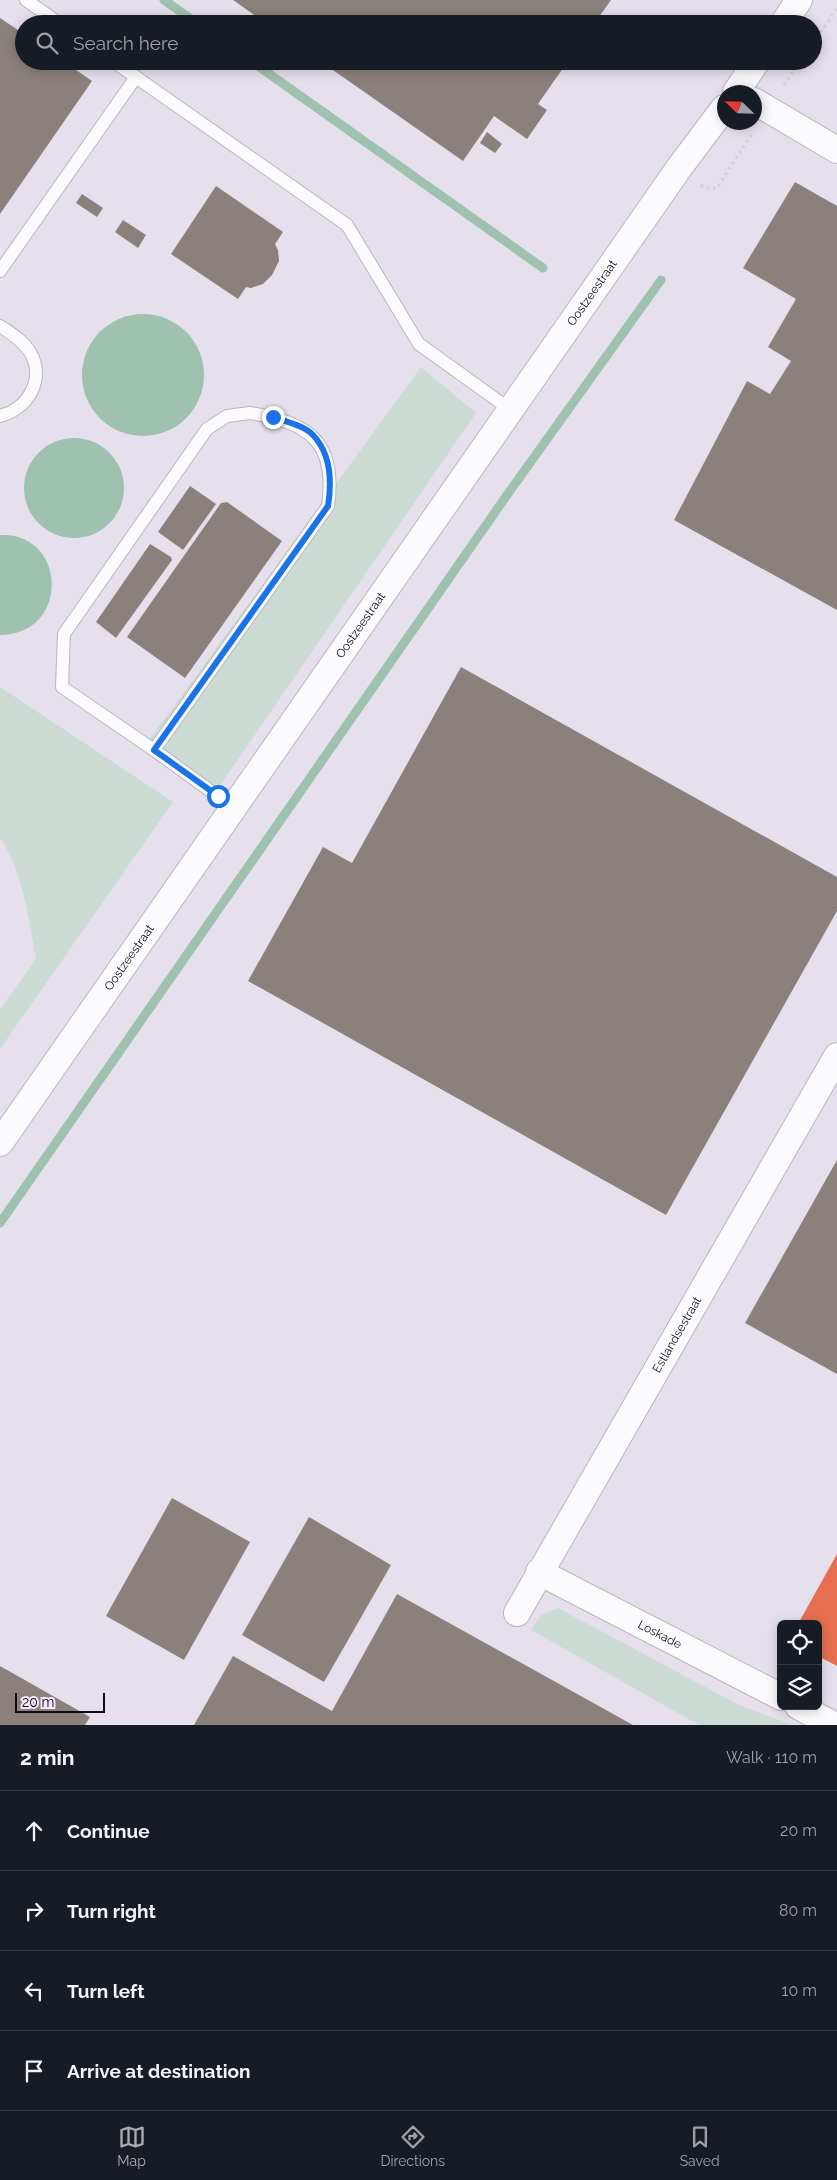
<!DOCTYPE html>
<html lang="en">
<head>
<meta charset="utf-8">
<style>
  :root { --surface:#171b24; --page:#20242c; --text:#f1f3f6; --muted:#9ea1a6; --line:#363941; --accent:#aeacb2 }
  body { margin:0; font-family:Raleway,sans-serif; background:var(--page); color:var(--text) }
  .controls { position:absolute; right:15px; bottom:15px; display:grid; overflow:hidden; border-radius:8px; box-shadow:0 2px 12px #0003 }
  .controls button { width:45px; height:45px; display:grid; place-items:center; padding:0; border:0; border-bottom:1px solid var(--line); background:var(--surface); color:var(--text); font:25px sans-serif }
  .compass { position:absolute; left:717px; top:85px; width:45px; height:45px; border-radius:50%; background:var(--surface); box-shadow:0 2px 12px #0003; rotate:293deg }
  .scale { position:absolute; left:15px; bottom:12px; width:90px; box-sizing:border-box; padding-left:5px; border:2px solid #100b13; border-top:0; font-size:14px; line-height:18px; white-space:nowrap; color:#100b13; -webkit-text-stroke:4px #f3e9fc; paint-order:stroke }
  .stop { position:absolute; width:15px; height:15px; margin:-11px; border:4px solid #1a73e8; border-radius:50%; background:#fff }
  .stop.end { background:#1a73e8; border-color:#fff; box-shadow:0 1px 5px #0008 }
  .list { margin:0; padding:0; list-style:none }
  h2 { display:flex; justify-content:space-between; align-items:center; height:65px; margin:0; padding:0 20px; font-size:21px }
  h2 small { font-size:16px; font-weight:400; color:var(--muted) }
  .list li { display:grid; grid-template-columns:32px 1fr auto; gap:15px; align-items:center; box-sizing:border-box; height:80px; padding:0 20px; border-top:1px solid var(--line) }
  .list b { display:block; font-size:19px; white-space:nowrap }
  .list em { font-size:16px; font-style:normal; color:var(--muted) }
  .icon { flex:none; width:28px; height:28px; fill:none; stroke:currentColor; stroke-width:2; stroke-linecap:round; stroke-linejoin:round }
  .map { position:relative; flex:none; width:837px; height:1725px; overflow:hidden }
  .search { position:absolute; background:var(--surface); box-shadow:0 2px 12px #0003; left:15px; right:15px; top:15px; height:55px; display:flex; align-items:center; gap:12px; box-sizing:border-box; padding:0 18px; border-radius:28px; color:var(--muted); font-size:19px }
  .sheet { height:385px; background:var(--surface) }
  nav { display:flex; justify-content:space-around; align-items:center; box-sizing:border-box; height:70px; border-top:1px solid var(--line); background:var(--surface); font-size:14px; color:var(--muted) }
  nav a { display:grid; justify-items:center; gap:2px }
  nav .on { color:var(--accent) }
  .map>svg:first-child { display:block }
  .green { fill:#ccdcd5 }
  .water { fill:#9fc1af }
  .shops { fill:#e76f51 }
  .industry { fill:#8a817c }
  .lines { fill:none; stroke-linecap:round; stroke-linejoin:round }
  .stream { stroke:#9fc1af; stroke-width:9 }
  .lane-casing { stroke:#bab5bf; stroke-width:14 }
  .street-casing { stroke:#bab5bf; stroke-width:28 }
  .path { stroke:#d2d0d4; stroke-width:3; stroke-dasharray:2.5 4; stroke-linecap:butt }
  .lane { stroke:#fbfafc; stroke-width:12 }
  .street { stroke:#fbfafc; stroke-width:26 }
  .route { stroke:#1a73e8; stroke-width:6 }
  .labels { text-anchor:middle; stroke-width:5; stroke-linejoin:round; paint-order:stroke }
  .street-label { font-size:12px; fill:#100b13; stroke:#f3e9fc }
</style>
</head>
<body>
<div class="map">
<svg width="837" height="1725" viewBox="0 0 837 1725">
  <rect width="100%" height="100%" fill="#e6e0ec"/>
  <g class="green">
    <path d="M421 367 476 413 217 790 147 743Z"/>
    <path d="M0 687 173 802 0 1049V1009L36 959C29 920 23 871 0 838Z"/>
    <path d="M558 1608 739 1705 792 1725H699L531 1630 540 1616Z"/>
  </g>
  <g class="water">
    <circle cx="143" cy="375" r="61"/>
    <circle cx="74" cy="488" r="50"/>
    <path d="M0 535C67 532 71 634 0 635Z"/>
  </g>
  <path class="shops" d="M837 1554V1666L818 1656V1624H798Z"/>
  <g class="industry">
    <path d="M233 0H611L594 24H267Z"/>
    <path d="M0 18 24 34V61H63L92 81 0 214Z"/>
    <path d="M320 61H568L538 104 547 110 527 139 494 116 463 161Z"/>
    <path d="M487 132 502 144 495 153 480 143Z"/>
    <path d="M795 182 837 206V610L674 520 747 381 770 394 791 361 768 347 796 299 743 268Z"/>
    <path d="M216 186 283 232 275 244 278 250 279 261 272 275 263 284 251 288 246 287 238 299 171 254Z"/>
    <path d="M82 194 103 208 97 217 76 203Z"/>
    <path d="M123 220 146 235 138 248 115 232Z"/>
    <path d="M190 486 216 504 183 550 158 532Z"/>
    <path d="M227 502 282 541 185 678 127 637 221 503Z"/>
    <path d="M150 544 171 557 172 560 116 638 96 622Z"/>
    <path d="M461 667 837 877V911L666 1215 248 981 323 847 352 863Z"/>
    <path d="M837 1160V1374L745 1323Z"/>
    <path d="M172 1498 250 1542 184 1660 106 1616Z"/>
    <path d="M309 1517 391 1565 324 1682 242 1635Z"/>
    <path d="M397 1594 633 1725H194L233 1656 332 1711Z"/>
    <path d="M0 1666 90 1717 85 1725H0Z"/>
  </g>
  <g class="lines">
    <g class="stream">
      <path d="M164 0 198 24"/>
      <path d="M251 61 543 268"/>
      <path d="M0 1223 507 495 661 280"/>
    </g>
    <g class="lane-casing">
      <g id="lane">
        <path d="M26 0 60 24"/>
        <path d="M113 61 347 225 419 344 511 410"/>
        <path d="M0 271 136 77"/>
        <path d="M0 326C11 333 23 341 30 352 46 379 28 409 0 416"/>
        <path d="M250 413C309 422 337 442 328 506L154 750 62 687 64 634 207 429 227 416Z"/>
        <path d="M154 750 234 808"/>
      </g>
    </g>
    <g class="street-casing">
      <g id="street">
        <path d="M783 24 799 0"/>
        <path d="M736 92 757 61"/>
        <path d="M754 101 837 150"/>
        <path id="s1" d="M0 1143 679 168 724 108"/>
        <path id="s2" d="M539 1572 781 1697"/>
        <path id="s3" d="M517 1613 837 1056"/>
        <path d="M798 1706 834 1725"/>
      </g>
    </g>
    <g class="path">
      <path d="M813 43 837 9"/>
      <path d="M784 85 800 61"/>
      <path d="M701 185 705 188H717L753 132"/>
    </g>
    <use href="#lane" class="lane"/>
    <use href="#street" class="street"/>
  </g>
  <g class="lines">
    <path class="route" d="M218 796 154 750 328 506C332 481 331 454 313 435 303 425 286 422 273 417"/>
  </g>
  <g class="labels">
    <g class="street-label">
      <text dy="4" stroke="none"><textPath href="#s1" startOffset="1036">Oostzeestraat</textPath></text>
      <text dy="4" stroke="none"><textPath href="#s1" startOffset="631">Oostzeestraat</textPath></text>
      <text dy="4" stroke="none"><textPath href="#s1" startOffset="226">Oostzeestraat</textPath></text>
      <text dy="4" stroke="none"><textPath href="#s3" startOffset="321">Estlandsestraat</textPath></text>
      <text dy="4" stroke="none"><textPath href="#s2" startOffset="136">Loskade</textPath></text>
    </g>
  </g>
</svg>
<div class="controls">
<button><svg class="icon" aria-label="locate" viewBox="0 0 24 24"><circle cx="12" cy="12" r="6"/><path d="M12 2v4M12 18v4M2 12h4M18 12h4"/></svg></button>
<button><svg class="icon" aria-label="layers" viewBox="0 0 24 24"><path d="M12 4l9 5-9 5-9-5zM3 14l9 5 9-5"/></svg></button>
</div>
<svg class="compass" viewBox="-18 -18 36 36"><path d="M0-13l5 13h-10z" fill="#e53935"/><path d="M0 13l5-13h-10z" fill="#9ea1a6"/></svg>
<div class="scale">20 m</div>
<div class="stop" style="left:218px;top:796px"></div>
<div class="stop end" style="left:273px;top:417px"></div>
<div class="search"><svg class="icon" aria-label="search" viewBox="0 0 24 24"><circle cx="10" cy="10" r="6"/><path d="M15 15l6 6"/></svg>Search here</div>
</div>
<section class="sheet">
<h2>2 min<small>Walk · 110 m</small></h2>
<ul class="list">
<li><svg class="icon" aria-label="ahead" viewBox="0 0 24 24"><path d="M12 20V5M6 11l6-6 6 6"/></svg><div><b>Continue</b></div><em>20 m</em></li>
<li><svg class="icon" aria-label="right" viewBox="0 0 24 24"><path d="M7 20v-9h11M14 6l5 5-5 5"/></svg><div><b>Turn right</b></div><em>80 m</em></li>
<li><svg class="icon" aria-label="left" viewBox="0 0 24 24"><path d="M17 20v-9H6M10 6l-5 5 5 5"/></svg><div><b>Turn left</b></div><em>10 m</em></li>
<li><svg class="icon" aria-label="arrive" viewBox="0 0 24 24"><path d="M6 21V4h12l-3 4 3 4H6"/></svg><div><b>Arrive at destination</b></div></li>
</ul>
</section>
<nav>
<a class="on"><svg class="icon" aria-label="map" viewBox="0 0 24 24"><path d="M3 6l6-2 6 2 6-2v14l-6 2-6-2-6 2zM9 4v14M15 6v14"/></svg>Map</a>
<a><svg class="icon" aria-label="directions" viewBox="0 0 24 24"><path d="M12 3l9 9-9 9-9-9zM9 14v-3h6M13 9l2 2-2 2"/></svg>Directions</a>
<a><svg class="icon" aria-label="saved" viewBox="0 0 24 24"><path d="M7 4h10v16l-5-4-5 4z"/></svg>Saved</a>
</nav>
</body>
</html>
